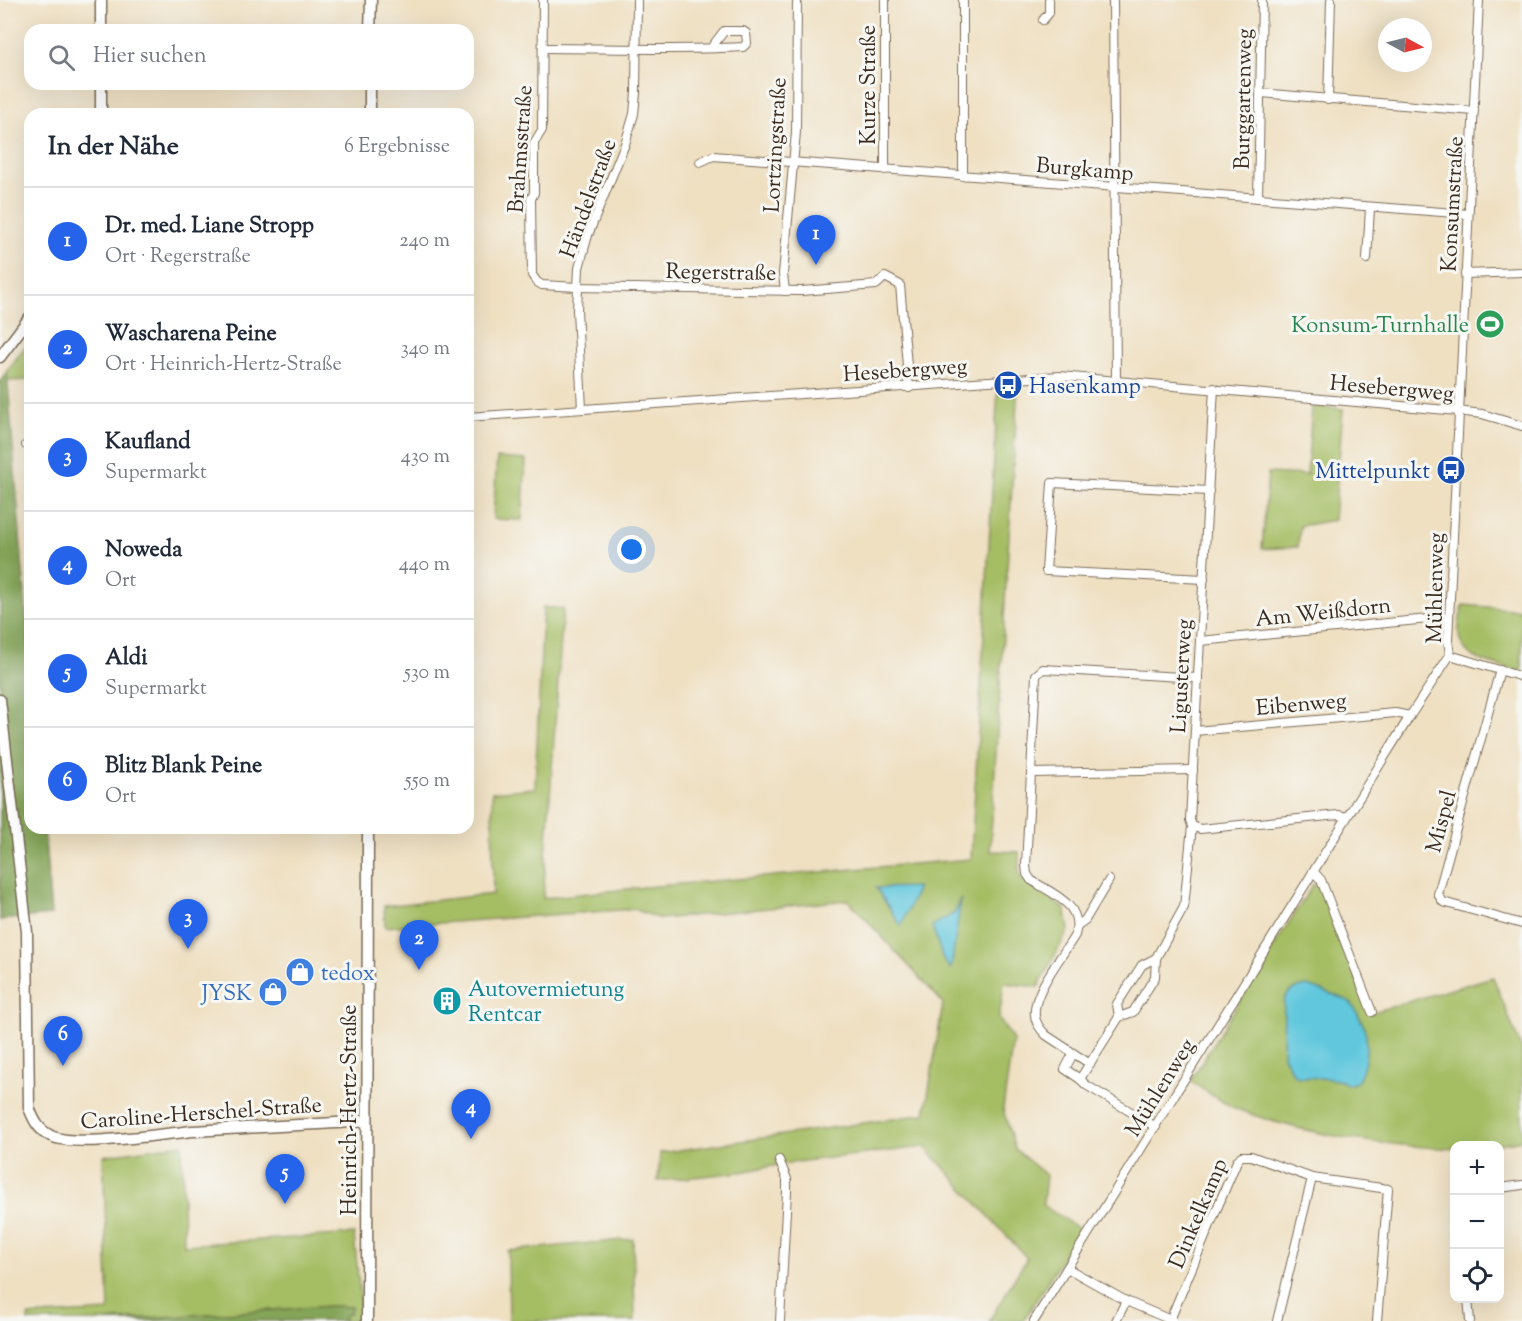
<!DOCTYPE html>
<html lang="de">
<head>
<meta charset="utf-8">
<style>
  :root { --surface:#fff; --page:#f6f6f7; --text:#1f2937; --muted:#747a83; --line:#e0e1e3; --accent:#2563eb }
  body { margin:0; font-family:"Sorts Mill Goudy",serif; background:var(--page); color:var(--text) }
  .controls { position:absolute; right:18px; bottom:18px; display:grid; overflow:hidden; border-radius:12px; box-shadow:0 6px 24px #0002 }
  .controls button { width:54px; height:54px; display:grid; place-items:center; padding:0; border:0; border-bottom:2px solid var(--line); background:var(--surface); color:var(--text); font:30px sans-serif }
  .compass { position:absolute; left:1378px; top:18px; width:54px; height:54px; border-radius:50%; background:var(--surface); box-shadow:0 6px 24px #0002; rotate:97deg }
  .you { position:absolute; left:632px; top:550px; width:21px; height:21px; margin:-15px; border:4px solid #fff; border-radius:50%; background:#1a73e8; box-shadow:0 0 0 9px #1a73e833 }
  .badge { display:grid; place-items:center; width:39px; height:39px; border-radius:50%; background:var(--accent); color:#fff; font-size:20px; font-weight:700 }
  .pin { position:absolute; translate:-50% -50px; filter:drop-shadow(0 2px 3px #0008) }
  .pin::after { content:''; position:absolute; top:32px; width:21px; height:18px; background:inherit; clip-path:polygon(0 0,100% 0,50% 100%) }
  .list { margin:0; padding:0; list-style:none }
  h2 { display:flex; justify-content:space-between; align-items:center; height:78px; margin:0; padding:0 24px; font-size:26px }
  h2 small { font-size:20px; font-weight:400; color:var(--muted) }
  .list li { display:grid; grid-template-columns:39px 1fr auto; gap:18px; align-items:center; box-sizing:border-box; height:108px; padding:0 24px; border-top:2px solid var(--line) }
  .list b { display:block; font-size:22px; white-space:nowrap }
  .list p { margin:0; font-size:20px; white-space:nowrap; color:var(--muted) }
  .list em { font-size:20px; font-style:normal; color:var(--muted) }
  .icon { flex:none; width:33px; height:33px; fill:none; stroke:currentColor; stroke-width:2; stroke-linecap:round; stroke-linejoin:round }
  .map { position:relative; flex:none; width:1522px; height:1321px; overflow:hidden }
  .search { position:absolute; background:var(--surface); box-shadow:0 6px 24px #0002; left:24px; top:24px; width:450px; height:66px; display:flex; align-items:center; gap:15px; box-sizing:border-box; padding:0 21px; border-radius:18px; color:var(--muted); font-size:22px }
  .panel { position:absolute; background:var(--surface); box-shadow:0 6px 24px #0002; left:24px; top:108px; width:450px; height:726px; border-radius:18px }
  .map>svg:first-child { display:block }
  .green { fill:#a5bd63; stroke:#707440; stroke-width:1.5 }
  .forest { fill:#84a459; stroke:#60673c; stroke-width:1.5 }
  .water { fill:#60c7dd; stroke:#4e787e; stroke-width:1.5 }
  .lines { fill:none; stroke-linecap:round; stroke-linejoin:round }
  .minor-casing { stroke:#7a6a57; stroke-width:10 }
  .tertiary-casing { stroke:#7a6a57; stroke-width:13 }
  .minor { stroke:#fff; stroke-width:8 }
  .tertiary { stroke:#fff; stroke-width:10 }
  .labels { text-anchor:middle; stroke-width:6; stroke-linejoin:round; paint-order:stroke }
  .street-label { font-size:22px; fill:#3b2a1e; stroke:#f6f6f2 }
  .leisure-label { font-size:22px; fill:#27864d; stroke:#f6f6f2; text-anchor:end }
  .transit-label { font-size:22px; fill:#164399; stroke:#f6f6f2; text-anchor:start }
  .shop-label { font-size:22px; fill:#366cbe; stroke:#f6f6f2; text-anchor:start }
  .culture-label { font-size:22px; fill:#0d838f; stroke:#f6f6f2; text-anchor:start }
</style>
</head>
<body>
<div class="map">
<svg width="1522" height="1321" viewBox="0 0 1522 1321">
  <rect width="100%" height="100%" fill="#f6f6f2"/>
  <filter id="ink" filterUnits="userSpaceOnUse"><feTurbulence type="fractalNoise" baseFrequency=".0167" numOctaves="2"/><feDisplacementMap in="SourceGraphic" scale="12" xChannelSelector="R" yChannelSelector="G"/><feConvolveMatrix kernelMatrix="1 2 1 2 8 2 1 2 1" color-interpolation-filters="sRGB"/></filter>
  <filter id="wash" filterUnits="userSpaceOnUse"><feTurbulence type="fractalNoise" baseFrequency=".008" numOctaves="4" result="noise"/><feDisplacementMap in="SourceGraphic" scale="24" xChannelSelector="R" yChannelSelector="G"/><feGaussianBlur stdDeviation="1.35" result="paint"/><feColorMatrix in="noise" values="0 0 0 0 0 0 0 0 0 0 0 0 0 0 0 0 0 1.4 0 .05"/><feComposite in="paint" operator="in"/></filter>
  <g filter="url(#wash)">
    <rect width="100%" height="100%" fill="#efe0c2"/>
    <g class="green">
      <path d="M30 340V380L8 381 7 371Z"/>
      <path d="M1018 386 990 851 1019 852V876L1065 909 1069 929 1038 987 1004 983 999 1019 1013 1040 1003 1109 1015 1149 1046 1175 1043 1205 1080 1230 1023 1321H989L1027 1258 925 1147 795 1162 740 1172 658 1181 660 1153 925 1114 943 1003 848 900 660 919 634 909 385 927 384 906 493 894 492 792 535 788 543 607 563 609 543 898 646 887 971 859 998 387Z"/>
      <path d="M1312 406 1343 409 1334 520 1300 526 1298 547 1262 549 1268 473 1307 475Z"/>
      <path d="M497 458 526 460 522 520 493 519Z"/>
      <path d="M1463 605 1522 610V672C1500 665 1462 663 1459 635 1457 626 1461 614 1463 605Z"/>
      <path d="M1313 884 1317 885 1322 892 1370 1013 1493 977 1522 1050V1140L1492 1145 1454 1146V1149C1381 1145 1307 1136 1237 1109 1221 1103 1205 1090 1190 1081Z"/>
      <path d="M182 1144 184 1245 354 1234 361 1307 358 1319 343 1321 345 1315 351 1307 332 1306 105 1321H28V1316L109 1311 103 1156Z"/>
      <path d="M633 1239 635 1321H509L508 1251Z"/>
    </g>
    <g class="forest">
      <path d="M7 371 30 659V828H44L51 915 0 920V382Z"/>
      <path d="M332 1306 351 1307 350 1313 345 1315 343 1321H105Z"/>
    </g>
    <g class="water">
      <path d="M918 887 901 926 876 888Z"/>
      <path d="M961 899 951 969 943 959 932 926 955 913Z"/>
      <path d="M1307 986C1314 988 1347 999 1350 1002 1354 1006 1364 1025 1365 1030 1368 1043 1366 1076 1354 1083 1349 1086 1346 1083 1341 1081 1331 1078 1307 1078 1295 1076L1283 1056 1284 1002C1287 990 1296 988 1307 986Z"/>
    </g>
  </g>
  <g filter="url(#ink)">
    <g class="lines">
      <g class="minor-casing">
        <g id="minor">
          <path d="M543 0 542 130 534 143V193L531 199 532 275 537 282 542 285 577 287 802 291 876 285 885 277 900 285 909 388"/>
          <path d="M885 0V170"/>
          <path d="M963 0V176"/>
          <path d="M1113 0 1116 380"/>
          <path d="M1043 20 1049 13V0"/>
          <path d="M544 48C610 48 676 51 743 47L747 43 746 33 743 31H724L711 48"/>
          <path d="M1261 93 1474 111"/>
          <path d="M1328 100 1331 0"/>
          <path d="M700 162 713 156 1468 214"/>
          <path d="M1258 198 1262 0"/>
          <path d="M1367 259 1370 208"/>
          <path d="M1465 274 1522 272"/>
          <path d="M785 291 783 274 796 132 797 0"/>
          <path d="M582 409 577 310 579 268 588 235 625 144 634 114 636 93 637 0"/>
          <path d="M468 417 1060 376 1458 411 1482 414 1522 426"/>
          <path d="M26 445H30"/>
          <path d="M1204 579 1046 571 1052 483 1209 491"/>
          <path d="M1200 641 1449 617"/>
          <path d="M1450 655 1522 677"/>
          <path d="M1500 670 1438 894 1443 902 1522 924"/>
          <path d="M1195 731 1395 713 1410 716"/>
          <path d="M1193 770 1031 773 1036 675 1043 669 1198 678"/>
          <path d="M1031 773 1026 865 1027 874 1031 880C1053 894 1084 905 1075 935 1064 954 1032 993 1035 1015 1035 1023 1040 1029 1046 1035L1090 1064"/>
          <path d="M1192 826 1200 829 1338 815 1347 817"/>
          <path d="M1313 871 1321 880 1372 1012"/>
          <path d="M1078 925 1085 920 1109 880"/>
          <path d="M1119 1017 1117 1004 1142 965 1156 958"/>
          <path d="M1073 1054 1065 1069 1080 1079"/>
          <path d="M1156 1127 1086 1085 1080 1079 1119 1017 1133 1012 1155 977 1156 958 1184 907 1192 826 1190 820 1214 388"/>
          <path d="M779 1160 787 1179V1192L780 1321"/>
          <path d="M1500 1188 1522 1185"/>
          <path d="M1067 1268 1126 1301 1173 1321"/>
          <path d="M1468 1298 1470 1321"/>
          <path d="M1170 1320 1237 1161 1241 1156H1251L1312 1178 1388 1189 1377 1321"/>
          <path d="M1034 1321 1410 716 1450 655 1448 640 1479 0"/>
          <path d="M1116 1321 1126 1301"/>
          <path d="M1277 1321 1312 1178"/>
        </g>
      </g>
      <g class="tertiary-casing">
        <g id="tertiary">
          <path d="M101 30V0"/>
          <path d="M370 30 371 0"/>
          <path d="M101 114V84"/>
          <path d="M370 114V84"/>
          <path d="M0 357 30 317"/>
          <path d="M0 700 27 932 29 1108C34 1120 38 1130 51 1136 75 1148 162 1134 193 1131 251 1127 309 1125 367 1121"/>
          <path d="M367 1321 368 828"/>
        </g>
      </g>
      <use href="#minor" class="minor"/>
      <use href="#tertiary" class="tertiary"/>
    </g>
  </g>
  <defs>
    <g id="stadium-disc" transform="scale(1.5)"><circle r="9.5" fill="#2e9e5b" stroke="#f6f6f2"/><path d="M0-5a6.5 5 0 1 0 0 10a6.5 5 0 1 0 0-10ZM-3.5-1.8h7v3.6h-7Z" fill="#fff"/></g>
    <g id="bus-disc" transform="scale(1.5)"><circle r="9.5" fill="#1a4fb4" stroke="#f6f6f2"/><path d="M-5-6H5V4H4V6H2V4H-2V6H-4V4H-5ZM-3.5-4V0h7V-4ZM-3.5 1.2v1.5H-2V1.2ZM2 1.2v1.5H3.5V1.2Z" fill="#fff"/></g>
    <g id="shop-disc" transform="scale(1.5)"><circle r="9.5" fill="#3f7fe0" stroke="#f6f6f2"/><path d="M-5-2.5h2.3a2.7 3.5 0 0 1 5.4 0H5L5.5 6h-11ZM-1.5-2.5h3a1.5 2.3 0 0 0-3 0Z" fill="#fff"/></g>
    <g id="building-disc" transform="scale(1.5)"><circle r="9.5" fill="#0f9aa8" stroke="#f6f6f2"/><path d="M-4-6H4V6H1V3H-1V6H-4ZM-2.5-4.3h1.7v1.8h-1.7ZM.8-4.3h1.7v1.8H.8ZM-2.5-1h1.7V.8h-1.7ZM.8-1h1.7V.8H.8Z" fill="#fff"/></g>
  </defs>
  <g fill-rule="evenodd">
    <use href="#stadium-disc" x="1490" y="324"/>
    <use href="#bus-disc" x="1008" y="385"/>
    <use href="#bus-disc" x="1451" y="470"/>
    <use href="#shop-disc" x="300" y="972"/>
    <use href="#shop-disc" x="273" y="992"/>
    <use href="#building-disc" x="447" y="1001"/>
  </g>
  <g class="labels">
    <g class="street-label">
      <text transform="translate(867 85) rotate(-90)" y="8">Kurze Straße</text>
      <text transform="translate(1242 99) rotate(-89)" y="8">Burggartenweg</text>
      <text transform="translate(774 145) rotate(-87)" y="8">Lortzingstraße</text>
      <text transform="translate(519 149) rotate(-86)" y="8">Brahmsstraße</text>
      <text transform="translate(1085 168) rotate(5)" y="8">Burgkamp</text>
      <text transform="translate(587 198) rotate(-70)" y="8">Händelstraße</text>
      <text transform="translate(1451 204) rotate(-87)" y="8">Konsumstraße</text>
      <text transform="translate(721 271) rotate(1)" y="8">Regerstraße</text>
      <text transform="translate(905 369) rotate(-4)" y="8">Hesebergweg</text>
      <text transform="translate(1392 387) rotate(5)" y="8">Hesebergweg</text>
      <text transform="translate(1434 588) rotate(-89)" y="8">Mühlenweg</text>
      <text transform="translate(1323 611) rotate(-6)" y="8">Am Weißdorn</text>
      <text transform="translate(1180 676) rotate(-87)" y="8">Ligusterweg</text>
      <text transform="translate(1301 703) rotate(-5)" y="8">Eibenweg</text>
      <text transform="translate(1440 821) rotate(-75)" y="8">Mispel</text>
      <text transform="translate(1159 1087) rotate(-58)" y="8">Mühlenweg</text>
      <text transform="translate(348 1110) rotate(-90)" y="8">Heinrich-Hertz-Straße</text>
      <text transform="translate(201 1112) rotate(-4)" y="8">Caroline-Herschel-Straße</text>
      <text transform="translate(1197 1213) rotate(-67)" y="8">Dinkelkamp</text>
    </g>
    <g class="leisure-label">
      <text x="1469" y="332">Konsum-Turnhalle</text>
    </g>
    <g class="transit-label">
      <text x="1029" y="393">Hasenkamp</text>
      <text x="1430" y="478" text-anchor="end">Mittelpunkt</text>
    </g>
    <g class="shop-label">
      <text x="321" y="980">tedox</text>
      <text x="252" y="1000" text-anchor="end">JYSK</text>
    </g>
    <g class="culture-label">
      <text x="468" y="996">Autovermietung<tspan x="468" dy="25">Rentcar</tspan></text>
    </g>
  </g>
</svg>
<div class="controls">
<button>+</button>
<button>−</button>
<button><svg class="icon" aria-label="locate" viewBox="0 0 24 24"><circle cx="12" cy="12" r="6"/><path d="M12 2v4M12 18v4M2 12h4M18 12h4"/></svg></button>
</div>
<svg class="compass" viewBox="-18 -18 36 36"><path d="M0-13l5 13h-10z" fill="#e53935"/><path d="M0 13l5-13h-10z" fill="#747a83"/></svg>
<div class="you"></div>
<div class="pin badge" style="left:816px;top:265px">1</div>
<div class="pin badge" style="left:419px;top:970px">2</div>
<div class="pin badge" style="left:188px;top:949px">3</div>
<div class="pin badge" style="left:471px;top:1139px">4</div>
<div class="pin badge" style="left:285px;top:1204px">5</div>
<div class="pin badge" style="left:63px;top:1066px">6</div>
<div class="search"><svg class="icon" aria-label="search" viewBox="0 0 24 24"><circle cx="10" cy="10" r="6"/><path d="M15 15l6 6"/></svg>Hier suchen</div>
<section class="panel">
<h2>In der Nähe<small>6 Ergebnisse</small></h2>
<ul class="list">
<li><span class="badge">1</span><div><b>Dr. med. Liane Stropp</b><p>Ort · Regerstraße</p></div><em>240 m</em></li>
<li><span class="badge">2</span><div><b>Wascharena Peine</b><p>Ort · Heinrich-Hertz-Straße</p></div><em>340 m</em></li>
<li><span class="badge">3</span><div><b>Kaufland</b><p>Supermarkt</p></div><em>430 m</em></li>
<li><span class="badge">4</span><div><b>Noweda</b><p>Ort</p></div><em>440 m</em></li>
<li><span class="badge">5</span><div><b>Aldi</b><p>Supermarkt</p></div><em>530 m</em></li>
<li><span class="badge">6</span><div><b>Blitz Blank Peine</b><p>Ort</p></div><em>550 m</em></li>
</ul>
</section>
</div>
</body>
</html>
